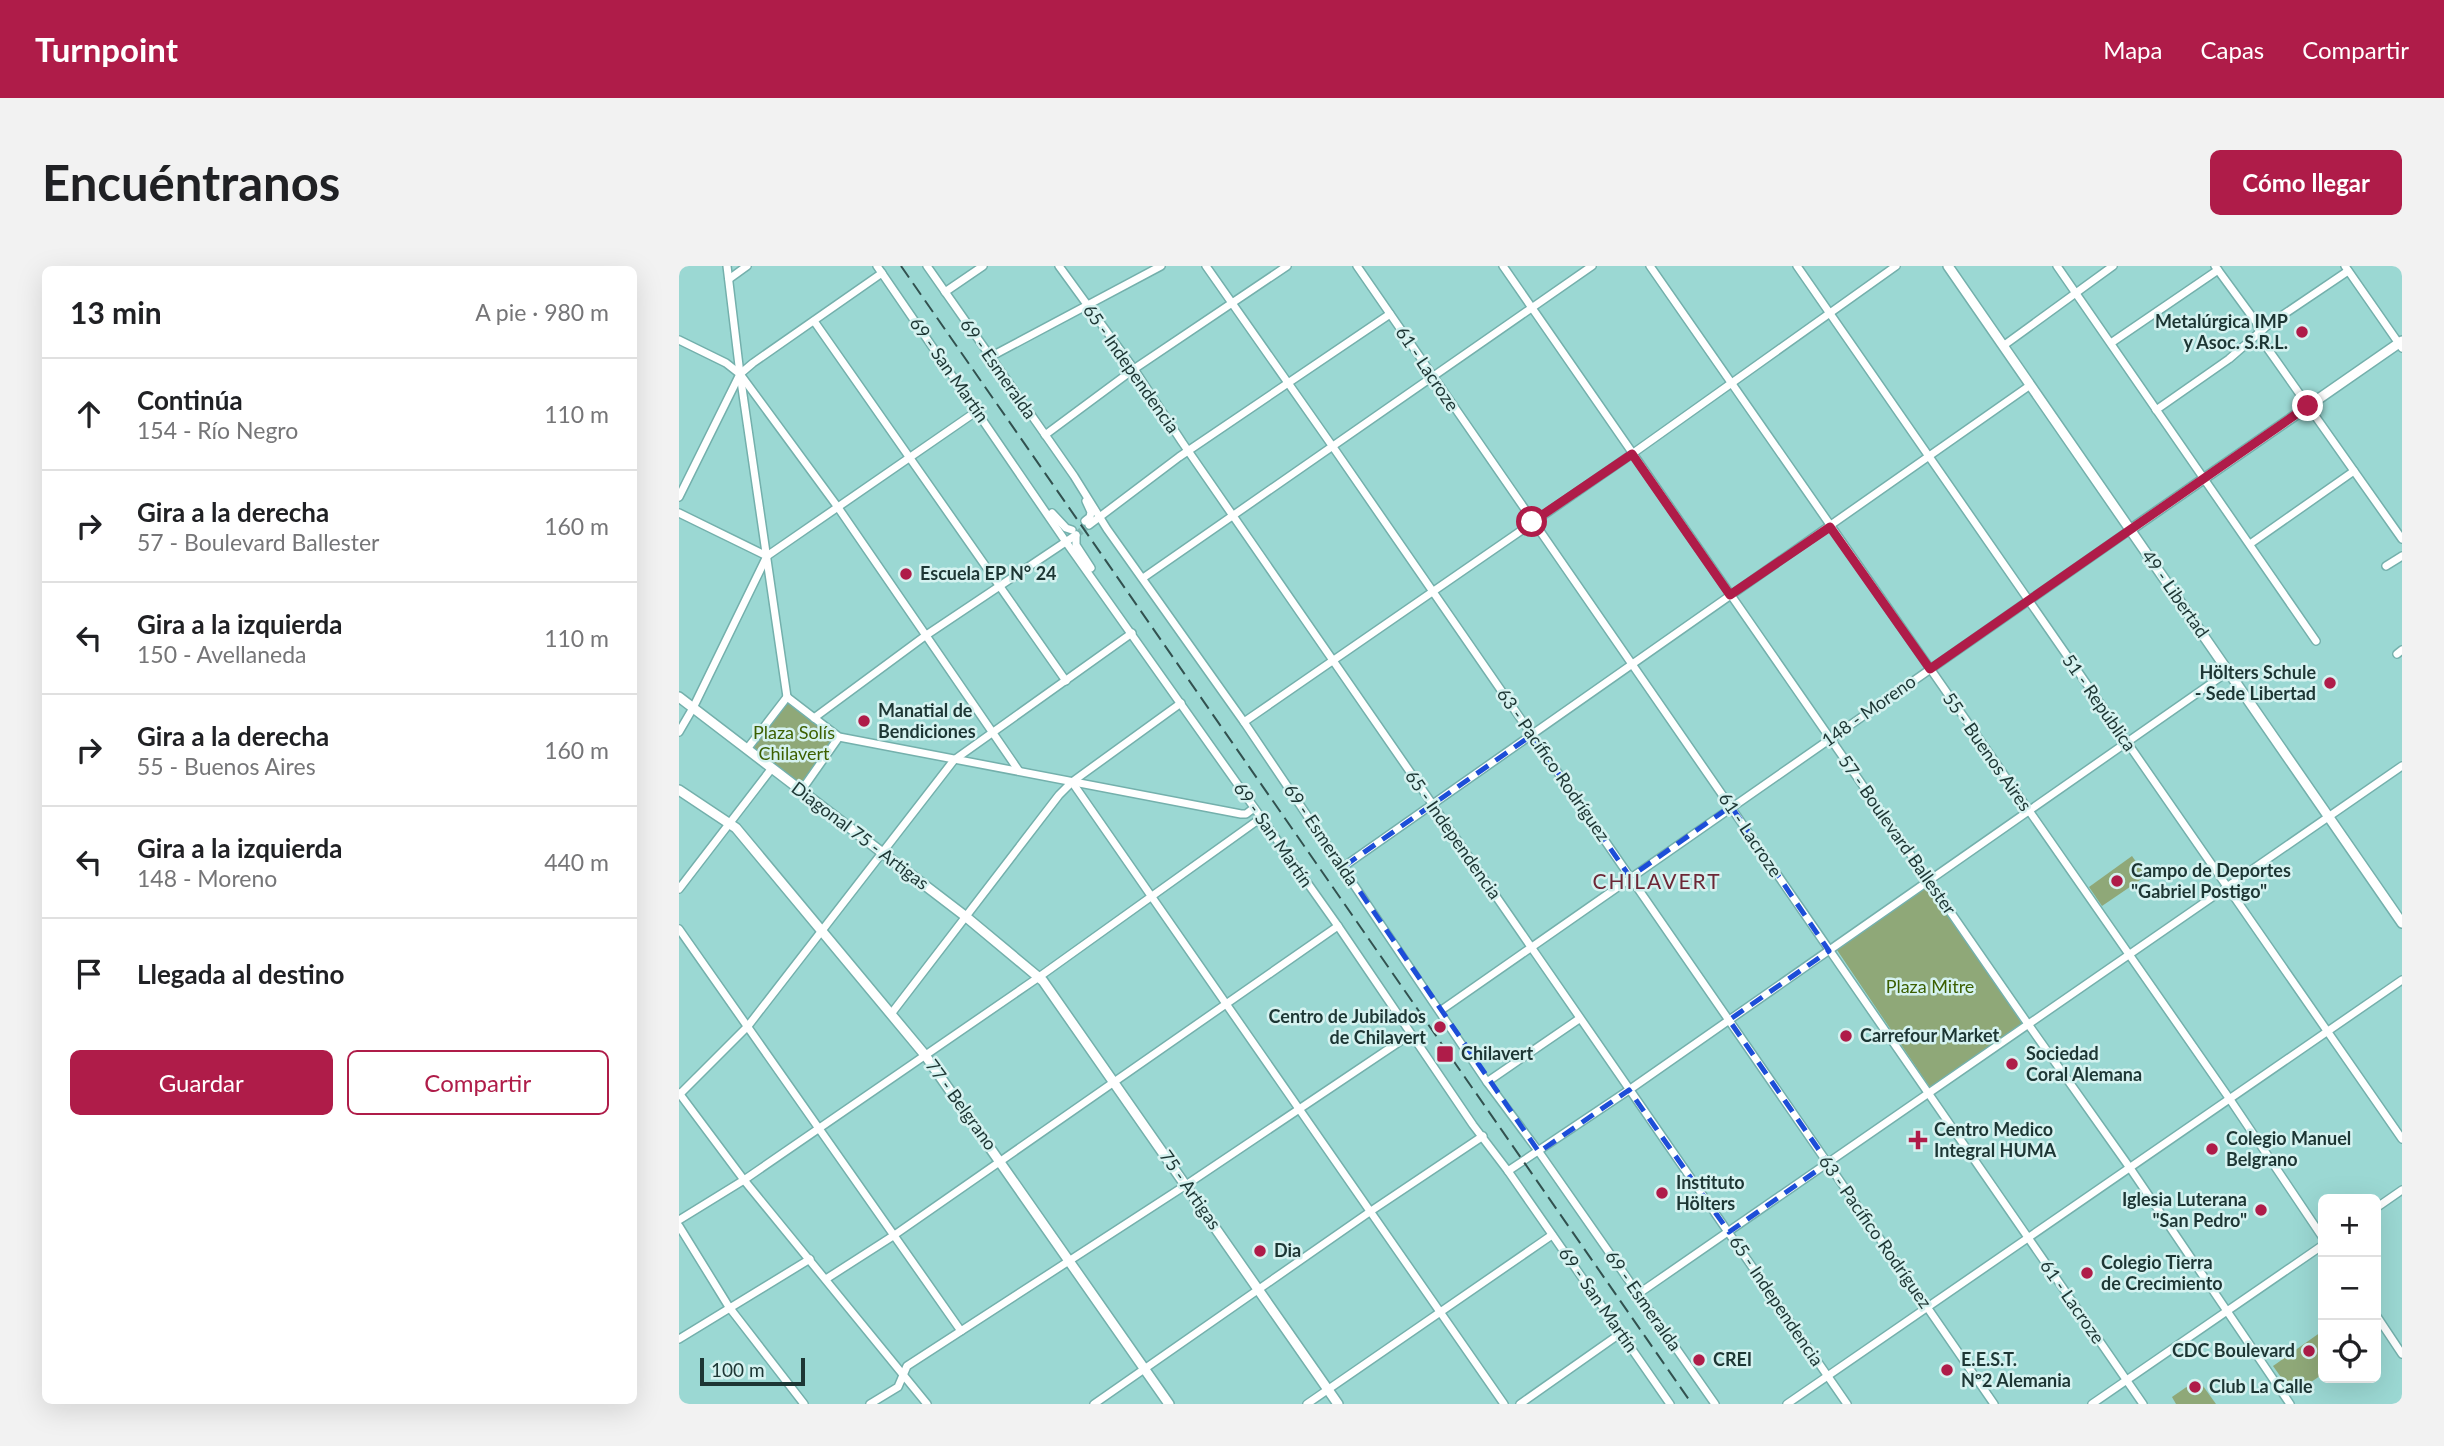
<!DOCTYPE html>
<html lang="es">
<head>
<meta charset="utf-8">
<style>
  :root { --surface:#fff; --page:#f2f2f2; --text:#202124; --muted:#757577; --line:#e0e0e0; --accent:#af1c49 }
  body { margin:0; font-family:Lato,sans-serif; background:var(--page); color:var(--text) }
  .controls { position:absolute; right:21px; bottom:21px; display:grid; overflow:hidden; border-radius:10px; box-shadow:0 7px 28px #0002 }
  .controls button { width:63px; height:63px; display:grid; place-items:center; padding:0; border:0; border-bottom:2px solid var(--line); background:var(--surface); color:var(--text); font:35px sans-serif }
  .scale { position:absolute; left:21px; bottom:18px; width:105px; box-sizing:border-box; padding-left:7px; border:4px solid #1d3634; border-top:0; font-size:19px; line-height:24px; white-space:nowrap; color:#1d3634; -webkit-text-stroke:5px #d5f2f0; paint-order:stroke }
  .stop { position:absolute; width:21px; height:21px; margin:-16px; border:5px solid #af1c49; border-radius:50%; background:#fff }
  .stop.end { background:#af1c49; border-color:#fff; box-shadow:0 2px 7px #0008 }
  .list { margin:0; padding:0; list-style:none }
  h2 { display:flex; justify-content:space-between; align-items:center; height:91px; margin:0; padding:0 28px; font-size:30px }
  h2 small { font-size:23px; font-weight:400; color:var(--muted) }
  .list li { display:grid; grid-template-columns:46px 1fr auto; gap:21px; align-items:center; box-sizing:border-box; height:112px; padding:0 28px; border-top:2px solid var(--line) }
  .list b { display:block; font-size:26px; white-space:nowrap }
  .list p { margin:0; font-size:23px; white-space:nowrap; color:var(--muted) }
  .list em { font-size:23px; font-style:normal; color:var(--muted) }
  .actions { display:flex; gap:14px; padding:21px 28px }
  .actions a { flex:1; padding:16px 0; border:2px solid var(--accent); border-radius:10px; text-align:center; font-size:24px; color:var(--accent) }
  .actions .main { background:var(--accent); color:#fff }
  .icon { flex:none; width:38px; height:38px; fill:none; stroke:currentColor; stroke-width:2; stroke-linecap:round; stroke-linejoin:round }
  .map { position:relative; flex:none; width:1723px; height:1138px; overflow:hidden; border-radius:10px }
  header { display:flex; align-items:center; gap:42px; box-sizing:border-box; height:98px; padding:0 35px; background:var(--accent); color:#fff }
  header strong { font-size:33px }
  nav { display:flex; gap:38px; margin-inline-start:auto; font-size:24px }
  .intro { display:flex; align-items:center; justify-content:space-between; box-sizing:border-box; height:168px; padding:0 42px }
  h1 { margin:0; font-size:49px }
  .button { padding:18px 32px; border-radius:10px; background:var(--accent); color:#fff; font-size:24px; font-weight:700 }
  main { display:flex; gap:42px; padding:0 42px }
  aside { flex:1; background:var(--surface); border-radius:10px; box-shadow:0 7px 28px #0002 }
  .map>svg:first-child { display:block }
  .green { fill:#8fa878 }
  .lines { fill:none; stroke-linecap:round; stroke-linejoin:round }
  .minor-tunnel { stroke:#82b8b3; stroke-width:7; stroke-dasharray:7 3.5; stroke-linecap:butt }
  .minor-casing { stroke:#74b0ac; stroke-width:10 }
  .tertiary-casing { stroke:#74b0ac; stroke-width:12 }
  .minor { stroke:#fff; stroke-width:7 }
  .tertiary { stroke:#fff; stroke-width:9 }
  .rail { stroke:#32514f; stroke-width:2; stroke-dasharray:14 7; stroke-linecap:butt }
  .route { stroke:#af1c49; stroke-width:9 }
  .marked { fill:none; stroke:#1d4ed8; stroke-width:5; stroke-dasharray:14 9; stroke-linejoin:round }
  .poi-dot { fill:#af1c49; stroke:#d5f2f0; stroke-width:2.5 }
  .labels { text-anchor:middle; stroke-width:5; stroke-linejoin:round; paint-order:stroke }
  .poi-label { font-size:18px; font-weight:bold; fill:#1d3634; stroke:#d5f2f0; text-anchor:start }
  .street-label { font-size:18px; fill:#1d3634; stroke:#d5f2f0 }
  .park-label { font-size:18px; fill:#3c5f00; stroke:#d5f2f0 }
  .quarter-label { font-size:21px; letter-spacing:2px; fill:#6c2736; stroke:#d5f2f0 }
</style>
</head>
<body>
<header>
<strong>Turnpoint</strong>
<nav><a>Mapa</a><a>Capas</a><a>Compartir</a></nav>
</header>
<div class="intro"><h1>Encuéntranos</h1><a class="button">Cómo llegar</a></div>
<main>
<aside>
<h2>13 min<small>A pie · 980 m</small></h2>
<ul class="list">
<li><svg class="icon" aria-label="ahead" viewBox="0 0 24 24"><path d="M12 20V5M6 11l6-6 6 6"/></svg><div><b>Continúa</b><p>154 - Río Negro</p></div><em>110 m</em></li>
<li><svg class="icon" aria-label="right" viewBox="0 0 24 24"><path d="M7 20v-9h11M14 6l5 5-5 5"/></svg><div><b>Gira a la derecha</b><p>57 - Boulevard Ballester</p></div><em>160 m</em></li>
<li><svg class="icon" aria-label="left" viewBox="0 0 24 24"><path d="M17 20v-9H6M10 6l-5 5 5 5"/></svg><div><b>Gira a la izquierda</b><p>150 - Avellaneda</p></div><em>110 m</em></li>
<li><svg class="icon" aria-label="right" viewBox="0 0 24 24"><path d="M7 20v-9h11M14 6l5 5-5 5"/></svg><div><b>Gira a la derecha</b><p>55 - Buenos Aires</p></div><em>160 m</em></li>
<li><svg class="icon" aria-label="left" viewBox="0 0 24 24"><path d="M17 20v-9H6M10 6l-5 5 5 5"/></svg><div><b>Gira a la izquierda</b><p>148 - Moreno</p></div><em>440 m</em></li>
<li><svg class="icon" aria-label="arrive" viewBox="0 0 24 24"><path d="M6 21V4h12l-3 4 3 4H6"/></svg><div><b>Llegada al destino</b></div></li>
</ul>
<div class="actions"><a class="main">Guardar</a><a>Compartir</a></div>
</aside>
<div class="map">
<svg width="1723" height="1138" viewBox="0 0 1723 1138">
  <rect width="100%" height="100%" fill="#9bd8d3"/>
  <g class="green">
    <path d="M108 436 157 473 123 519 74 482Z"/>
    <path d="M1453 590 1467 610 1423 640 1410 621Z"/>
    <path d="M1251 619 1344 759 1252 823 1158 684Z"/>
    <path d="M1642 1066 1644 1069V1108L1614 1128 1594 1100Z"/>
    <path d="M1519 1113 1537 1138H1497L1493 1131Z"/>
  </g>
  <g class="lines">
    <path class="minor-tunnel" d="M397 269 410 259"/>
    <g class="minor-casing">
      <g id="minor">
        <path d="M48 0 61 108 108 431"/>
        <path d="M198 0 387 276 659 660 794 859 829 905 991 1138"/>
        <path d="M248 0 395 210 428 263 565 456 808 816 860 886 1036 1138"/>
        <path d="M380 0 455 103 503 176 1168 1138"/>
        <path d="M527 0 654 181 1315 1138"/>
        <path d="M678 0 1464 1138"/>
        <path d="M824 0 1349 758 1451 902 1611 1138"/>
        <path d="M971 0 1550 832 1644 972"/>
        <path d="M1118 0 1723 873"/>
        <path d="M1378 0 1637 375"/>
        <path d="M1536 0 1577 56 1584 76 1723 273"/>
        <path d="M1666 0 1723 82"/>
        <path d="M50 13 68 0"/>
        <path d="M266 26 304 0"/>
        <path d="M135 55 387 415"/>
        <path d="M0 74 47 97 61 108 158 240 340 505"/>
        <path d="M1432 77 1539 4"/>
        <path d="M1324 80 1434 0"/>
        <path d="M311 91 482 0"/>
        <path d="M1477 144 1550 93 1589 59 1669 5"/>
        <path d="M366 169 455 103 608 0"/>
        <path d="M0 231 61 108 74 97 203 7"/>
        <path d="M0 247 88 290"/>
        <path d="M373 247 387 262 393 264"/>
        <path d="M406 255 411 251 412 246 407 235"/>
        <path d="M410 259 500 191 711 48"/>
        <path d="M397 269V279L412 302"/>
        <path d="M1571 278 1675 205"/>
        <path d="M1707 300 1723 290"/>
        <path d="M464 312 913 0"/>
        <path d="M1718 388 1723 384"/>
        <path d="M108 431 160 471 562 548H567L575 542"/>
        <path d="M135 452 246 370 397 269"/>
        <path d="M565 456 953 188 1217 0"/>
        <path d="M0 466 14 442 88 290 298 145"/>
        <path d="M68 483 108 431"/>
        <path d="M393 516 825 1138"/>
        <path d="M122 525 160 471"/>
        <path d="M664 601 1350 120"/>
        <path d="M0 623 93 502"/>
        <path d="M0 663 282 1065"/>
        <path d="M761 745 1451 264"/>
        <path d="M212 748 380 529 393 516 502 437"/>
        <path d="M808 816 900 753"/>
        <path d="M0 827 65 914 248 1138"/>
        <path d="M0 829 69 760 275 494 453 367"/>
        <path d="M829 905 950 824 1550 405"/>
        <path d="M1697 942 1723 924"/>
        <path d="M0 954 65 914 360 711 582 552"/>
        <path d="M0 960 50 1041 125 1138"/>
        <path d="M147 1013 214 970 659 660"/>
        <path d="M959 1028 1723 500"/>
        <path d="M1697 1049 1723 1088"/>
        <path d="M0 1073 131 993"/>
        <path d="M191 1138 219 1121 228 1100 507 919 732 768"/>
        <path d="M415 1138 692 945 804 870"/>
        <path d="M628 1138 873 969"/>
        <path d="M841 1138 942 1067"/>
        <path d="M1108 1138 1723 714"/>
        <path d="M1413 1138 1644 979"/>
      </g>
    </g>
    <g class="tertiary-casing">
      <g id="tertiary">
        <path d="M1269 0 1723 657"/>
        <path d="M1451 264 1723 75"/>
        <path d="M0 431 286 650 364 715 659 1138"/>
        <path d="M0 524 57 562 246 789 490 1138"/>
      </g>
    </g>
    <use href="#minor" class="minor"/>
    <use href="#tertiary" class="tertiary"/>
    <path class="rail" d="M222 0 1013 1138"/>
  </g>
  <g class="lines">
    <path class="route" d="M853 256 953 188 1051 329 1151 261 1251 403 1629 140"/>
  </g>
  <path class="marked" d="M853 469 951 611 1052 540 1150 685 1050 754 1149 897 1050 966 950 824 860 886 664 601Z"/>
  <g class="poi-dot">
    <circle cx="1623" cy="66" r="7"/>
    <circle cx="227" cy="308" r="7"/>
    <circle cx="1651" cy="417" r="7"/>
    <circle cx="185" cy="455" r="7"/>
    <circle cx="1438" cy="615" r="7"/>
    <circle cx="761" cy="761" r="7"/>
    <circle cx="1167" cy="770" r="7"/>
    <rect x="757" y="779" width="18" height="18" rx="3.5"/>
    <circle cx="1333" cy="798" r="7"/>
    <path d="M1235.5 863.5h7v7h7v7h-7v7h-7v-7h-7v-7h7z"/>
    <circle cx="1533" cy="883" r="7"/>
    <circle cx="983" cy="927" r="7"/>
    <circle cx="1582" cy="944" r="7"/>
    <circle cx="581" cy="985" r="7"/>
    <circle cx="1408" cy="1007" r="7"/>
    <circle cx="1630" cy="1085" r="7"/>
    <circle cx="1020" cy="1094" r="7"/>
    <circle cx="1268" cy="1104" r="7"/>
    <circle cx="1516" cy="1121" r="7"/>
  </g>
  <g class="labels">
    <g class="poi-label">
      <text x="1609" y="62" text-anchor="end">Metalúrgica IMP<tspan x="1609" dy="21">y Asoc. S.R.L.</tspan></text>
      <text x="241" y="314">Escuela EP N° 24</text>
      <text x="1637" y="413" text-anchor="end">Hölters Schule<tspan x="1637" dy="21">- Sede Libertad</tspan></text>
      <text x="199" y="451">Manatial de<tspan x="199" dy="21">Bendiciones</tspan></text>
      <text x="1452" y="611">Campo de Deportes<tspan x="1452" dy="21">"Gabriel Postigo"</tspan></text>
      <text x="747" y="757" text-anchor="end">Centro de Jubilados<tspan x="747" dy="21">de Chilavert</tspan></text>
      <text x="1181" y="776">Carrefour Market</text>
      <text x="782" y="794">Chilavert</text>
      <text x="1347" y="794">Sociedad<tspan x="1347" dy="21">Coral Alemana</tspan></text>
      <text x="1255" y="870">Centro Medico<tspan x="1255" dy="21">Integral HUMA</tspan></text>
      <text x="1547" y="879">Colegio Manuel<tspan x="1547" dy="21">Belgrano</tspan></text>
      <text x="997" y="923">Instituto<tspan x="997" dy="21">Hölters</tspan></text>
      <text x="1568" y="940" text-anchor="end">Iglesia Luterana<tspan x="1568" dy="21">"San Pedro"</tspan></text>
      <text x="595" y="991">Dia</text>
      <text x="1422" y="1003">Colegio Tierra<tspan x="1422" dy="21">de Crecimiento</tspan></text>
      <text x="1616" y="1091" text-anchor="end">CDC Boulevard</text>
      <text x="1034" y="1100">CREI</text>
      <text x="1282" y="1100">E.E.S.T.<tspan x="1282" dy="21">Nº2 Alemania</tspan></text>
      <text x="1530" y="1127">Club La Calle</text>
    </g>
    <g class="street-label">
      <text transform="translate(319 103) rotate(55)" y="6">69 - Esmeralda</text>
      <text transform="translate(452 103) rotate(55)" y="6">65 - Independencia</text>
      <text transform="translate(748 103) rotate(56)" y="6">61 - Lacroze</text>
      <text transform="translate(270 104) rotate(55)" y="6">69 - San Martín</text>
      <text transform="translate(1496 328) rotate(55)" y="6">49 - Libertad</text>
      <text transform="translate(1420 437) rotate(55)" y="6">51 - República</text>
      <text transform="translate(1190 445) rotate(-35)" y="6">148 - Moreno</text>
      <text transform="translate(1308 486) rotate(55)" y="6">55 - Buenos Aires</text>
      <text transform="translate(874 499) rotate(55)" y="6">63 - Pacífico Rodríguez</text>
      <text transform="translate(594 569) rotate(55)" y="6">69 - San Martín</text>
      <text transform="translate(642 569) rotate(56)" y="6">69 - Esmeralda</text>
      <text transform="translate(774 569) rotate(55)" y="6">65 - Independencia</text>
      <text transform="translate(1071 569) rotate(56)" y="6">61 - Lacroze</text>
      <text transform="translate(1218 569) rotate(55)" y="6">57 - Boulevard Ballester</text>
      <text transform="translate(181 570) rotate(37)" y="6">Diagonal 75 - Artigas</text>
      <text transform="translate(282 839) rotate(54)" y="6">77 - Belgrano</text>
      <text transform="translate(511 924) rotate(55)" y="6">75 - Artigas</text>
      <text transform="translate(1196 966) rotate(55)" y="6">63 - Pacífico Rodríguez</text>
      <text transform="translate(919 1034) rotate(55)" y="6">69 - San Martín</text>
      <text transform="translate(964 1035) rotate(55)" y="6">69 - Esmeralda</text>
      <text transform="translate(1097 1035) rotate(56)" y="6">65 - Independencia</text>
      <text transform="translate(1393 1036) rotate(55)" y="6">61 - Lacroze</text>
    </g>
    <g class="park-label">
      <text x="115" y="473">Plaza Solís<tspan x="115" dy="21">Chilavert</tspan></text>
      <text x="1251" y="727">Plaza Mitre</text>
    </g>
    <g class="quarter-label">
      <text x="978" y="623">CHILAVERT</text>
    </g>
  </g>
</svg>
<div class="controls">
<button>+</button>
<button>−</button>
<button><svg class="icon" aria-label="locate" viewBox="0 0 24 24"><circle cx="12" cy="12" r="6"/><path d="M12 2v4M12 18v4M2 12h4M18 12h4"/></svg></button>
</div>
<div class="scale">100 m</div>
<div class="stop" style="left:853px;top:256px"></div>
<div class="stop end" style="left:1629px;top:140px"></div>
</div>
</main>
</body>
</html>
